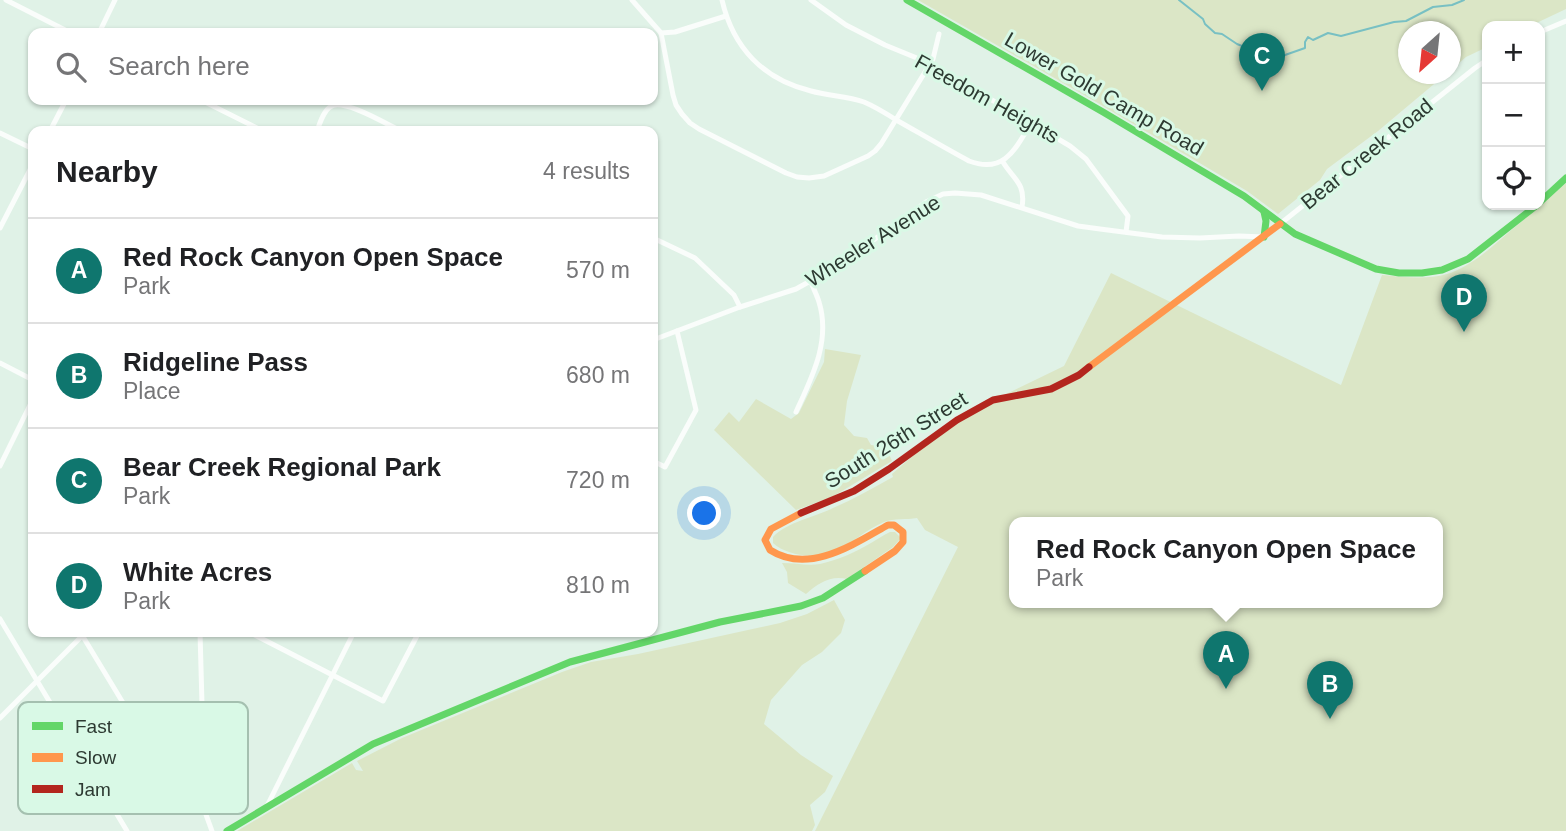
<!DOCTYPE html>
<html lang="en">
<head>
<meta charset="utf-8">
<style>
  :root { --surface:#fff; --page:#f6f6f6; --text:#202124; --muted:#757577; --line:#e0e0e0; --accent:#0f766e }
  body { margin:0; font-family:Arial,sans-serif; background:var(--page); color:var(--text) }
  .controls { position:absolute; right:21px; top:21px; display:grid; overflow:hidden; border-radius:14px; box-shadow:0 2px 5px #0004 }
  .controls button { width:63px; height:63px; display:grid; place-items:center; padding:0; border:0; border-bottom:2px solid var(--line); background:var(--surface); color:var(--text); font:35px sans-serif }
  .compass { position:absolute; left:1398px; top:21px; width:63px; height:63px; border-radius:50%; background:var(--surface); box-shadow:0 2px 5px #0004; rotate:207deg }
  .you { position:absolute; left:705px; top:514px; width:24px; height:24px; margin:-18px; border:5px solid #fff; border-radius:50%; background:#1a73e8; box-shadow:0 0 0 10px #1a73e833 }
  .badge { display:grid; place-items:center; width:46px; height:46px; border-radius:50%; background:var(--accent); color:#fff; font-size:23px; font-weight:700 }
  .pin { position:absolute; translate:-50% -58px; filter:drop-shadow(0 2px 4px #0008) }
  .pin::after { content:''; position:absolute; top:37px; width:24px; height:21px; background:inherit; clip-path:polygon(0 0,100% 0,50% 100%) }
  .popup { position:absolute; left:1009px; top:517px; width:434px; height:91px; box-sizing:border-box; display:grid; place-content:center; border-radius:14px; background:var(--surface); filter:drop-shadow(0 2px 5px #0005); font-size:23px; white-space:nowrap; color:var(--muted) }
  .popup b { font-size:26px; color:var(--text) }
  .popup::after { content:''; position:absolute; left:50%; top:100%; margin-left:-14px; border:14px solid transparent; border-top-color:var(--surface) }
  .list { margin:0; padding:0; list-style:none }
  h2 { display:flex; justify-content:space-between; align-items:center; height:91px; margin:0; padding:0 28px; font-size:30px }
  h2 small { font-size:23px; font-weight:400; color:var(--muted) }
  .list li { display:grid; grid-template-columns:46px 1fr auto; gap:21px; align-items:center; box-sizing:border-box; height:105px; padding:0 28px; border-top:2px solid var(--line) }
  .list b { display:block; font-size:26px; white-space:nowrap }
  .list p { margin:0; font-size:23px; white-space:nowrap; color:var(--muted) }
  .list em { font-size:23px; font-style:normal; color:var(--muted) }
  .icon { flex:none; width:38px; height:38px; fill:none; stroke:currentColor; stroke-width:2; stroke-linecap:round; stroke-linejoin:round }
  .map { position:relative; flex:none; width:1566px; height:831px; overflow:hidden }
  .search { position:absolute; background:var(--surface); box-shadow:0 2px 5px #0004; left:28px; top:28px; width:630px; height:77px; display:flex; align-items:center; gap:18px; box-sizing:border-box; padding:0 24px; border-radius:14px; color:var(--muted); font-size:26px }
  .panel { position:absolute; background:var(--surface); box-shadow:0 2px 5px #0004; left:28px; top:126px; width:630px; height:511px; border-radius:14px }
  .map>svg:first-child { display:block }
  .green { fill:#dbe6c6; fill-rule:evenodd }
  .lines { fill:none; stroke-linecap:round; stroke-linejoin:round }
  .stream { stroke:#78c0c3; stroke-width:2 }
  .street { stroke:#fafdfb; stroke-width:5 }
  .fast { stroke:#63d668; stroke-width:7 }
  .slow { stroke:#ff974d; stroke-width:7 }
  .jam { stroke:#b3261e; stroke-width:7 }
  .labels { text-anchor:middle; stroke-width:6; stroke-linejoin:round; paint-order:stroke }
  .street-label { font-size:21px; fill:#2d3a32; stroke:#d9f9e6 }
  .key { fill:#d9f9e6; stroke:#a5c0b0; stroke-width:2 }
  .key-label { font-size:19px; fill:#2d3a32 }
</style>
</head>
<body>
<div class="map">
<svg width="1566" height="831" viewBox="0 0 1566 831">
  <rect width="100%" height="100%" fill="#e0f2e7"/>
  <g class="green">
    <path d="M918 0H1566V9L1530 26H1487V47L1466 57 1451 70 1450 32H1408V74H1446L1378 131 1327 169 1320 180 1278 214 1247 191 1091 99Z"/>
    <path d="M1566 183V831H815L958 547 925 530 917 518C907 520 894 518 884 522 867 529 853 543 836 550 818 559 788 557 773 543V537C787 522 815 517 833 508 854 499 873 488 893 477L892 474 939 433 994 400 1064 366 1111 273 1341 385 1382 275C1404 277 1426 280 1447 274 1470 267 1491 248 1509 232 1528 216 1547 200 1566 183ZM1014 523H1438V603H1014Z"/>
    <path d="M825 349 861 355 847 401 844 425 854 436 867 438 871 445 886 447 892 461 832 497 796 510 714 430 729 412 739 422 756 399 791 419 799 413 824 362Z"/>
    <path d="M890 532H895L901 538 893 547 847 579C831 575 818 583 806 594L788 583 787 572 782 563C795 563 808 566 820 564 838 560 856 552 871 543 878 539 883 535 890 532Z"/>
    <path d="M834 600 845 620 841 633 822 652 802 665 771 700 764 724 801 755 833 776 825 792 810 805 815 825 812 831H237L352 763 356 770 363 771 357 761 402 738 562 672 591 662 638 654 780 623 807 614Z"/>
  </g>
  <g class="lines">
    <path class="stream" d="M1179 0 1203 19 1205 24 1215 33 1222 34 1237 44 1252 50 1257 55 1277 60 1285 55 1305 48V42L1308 37 1313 40 1328 33 1341 36 1394 22 1406 21 1433 7 1452 5 1464 0"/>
    <g class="street">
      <path d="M6 0 71 33"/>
      <path d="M632 0 661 33 675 32 726 16"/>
      <path d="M722 0C733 48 764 80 811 91 829 96 847 96 864 102 876 107 887 114 898 121 921 134 945 148 969 161 1004 174 1015 150 1031 123"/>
      <path d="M811 0 846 25 885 45 929 63 1070 146 1086 159 1128 216 1126 232"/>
      <path d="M1540 32 1566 21"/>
      <path d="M99 33 115 0"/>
      <path d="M661 33 673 95 676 105 682 114 690 123 699 129 786 173 797 177 809 178 824 176 868 156 875 151 881 144 933 59 939 34"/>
      <path d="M201 100 263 131"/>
      <path d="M50 131 66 100"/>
      <path d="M317 131C320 123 323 112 330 107 342 97 388 125 401 131"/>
      <path d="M0 133 33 149"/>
      <path d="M1003 162C1013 179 1026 183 1022 207"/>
      <path d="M1280 224 1475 68 1487 60"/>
      <path d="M0 228 33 164"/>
      <path d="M653 238 695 258 734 295 740 307"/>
      <path d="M653 340 740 307 796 289 839 265 926 202 943 194 955 193 981 195 1078 226 1100 229 1162 237 1200 238 1239 236 1264 237"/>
      <path d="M0 363 33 380"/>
      <path d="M796 412C812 377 831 341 819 302 817 295 813 288 811 282"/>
      <path d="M653 461 665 467 696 410 677 331"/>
      <path d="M0 466 33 399"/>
      <path d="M0 619 127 831"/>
      <path d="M200 632 205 812 212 831"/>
      <path d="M249 632 383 701 419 632"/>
      <path d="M82 635 134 721 144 725 202 724"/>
      <path d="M0 718 86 632"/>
      <path d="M267 806 354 632"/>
    </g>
    <g class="fast">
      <path d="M907 0 1103 112 1244 196 1295 234 1376 269 1399 273H1422L1442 270 1468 259 1537 205"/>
      <path d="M1540 202 1566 178"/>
      <path d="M1264 212 1266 221 1264 237"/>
      <path d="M227 831 373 744 570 662 720 622 801 606 823 598 865 571"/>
    </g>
    <g class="slow">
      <path d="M1089 367 1280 224"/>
      <path d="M801 513 771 529 765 540 770 550C809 575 854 544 888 525H894L903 532V542L895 551 865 571"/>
    </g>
    <path class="jam" d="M801 513 854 491 889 469 957 420 993 400 1051 389 1079 375 1089 367"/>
  </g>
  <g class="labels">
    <g class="street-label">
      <text transform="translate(1104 94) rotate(30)" y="7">Lower Gold Camp Road</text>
      <text transform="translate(987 99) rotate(29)" y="7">Freedom Heights</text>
      <text transform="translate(1367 154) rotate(-39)" y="7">Bear Creek Road</text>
      <text transform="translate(873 241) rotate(-32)" y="7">Wheeler Avenue</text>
      <text transform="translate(896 440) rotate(-32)" y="7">South 26th Street</text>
    </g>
  </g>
  <rect x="18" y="702" width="230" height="112" rx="10" class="key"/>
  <rect x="32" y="722" width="31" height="8" fill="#63d668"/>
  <rect x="32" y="753" width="31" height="9" fill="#ff974d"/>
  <rect x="32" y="785" width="31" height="8" fill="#b3261e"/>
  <g class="key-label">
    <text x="75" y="733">Fast</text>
    <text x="75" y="764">Slow</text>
    <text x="75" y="796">Jam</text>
  </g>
</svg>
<div class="controls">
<button>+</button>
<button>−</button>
<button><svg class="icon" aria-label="locate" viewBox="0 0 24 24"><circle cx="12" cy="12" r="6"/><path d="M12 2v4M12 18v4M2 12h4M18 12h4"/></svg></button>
</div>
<svg class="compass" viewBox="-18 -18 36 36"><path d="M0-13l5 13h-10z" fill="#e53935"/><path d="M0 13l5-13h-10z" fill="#757577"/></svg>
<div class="you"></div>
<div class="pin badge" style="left:1226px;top:689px">A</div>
<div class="popup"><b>Red Rock Canyon Open Space</b>Park</div>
<div class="pin badge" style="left:1330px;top:719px">B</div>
<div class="pin badge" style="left:1262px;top:91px">C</div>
<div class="pin badge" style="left:1464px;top:332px">D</div>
<div class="search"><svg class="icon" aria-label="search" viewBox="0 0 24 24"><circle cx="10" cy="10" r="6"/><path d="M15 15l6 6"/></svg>Search here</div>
<section class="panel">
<h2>Nearby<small>4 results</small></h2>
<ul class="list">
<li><span class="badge">A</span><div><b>Red Rock Canyon Open Space</b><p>Park</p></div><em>570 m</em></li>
<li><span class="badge">B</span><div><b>Ridgeline Pass</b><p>Place</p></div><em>680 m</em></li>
<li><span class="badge">C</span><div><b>Bear Creek Regional Park</b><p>Park</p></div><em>720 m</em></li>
<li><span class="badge">D</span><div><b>White Acres</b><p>Park</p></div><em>810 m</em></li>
</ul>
</section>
</div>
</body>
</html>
